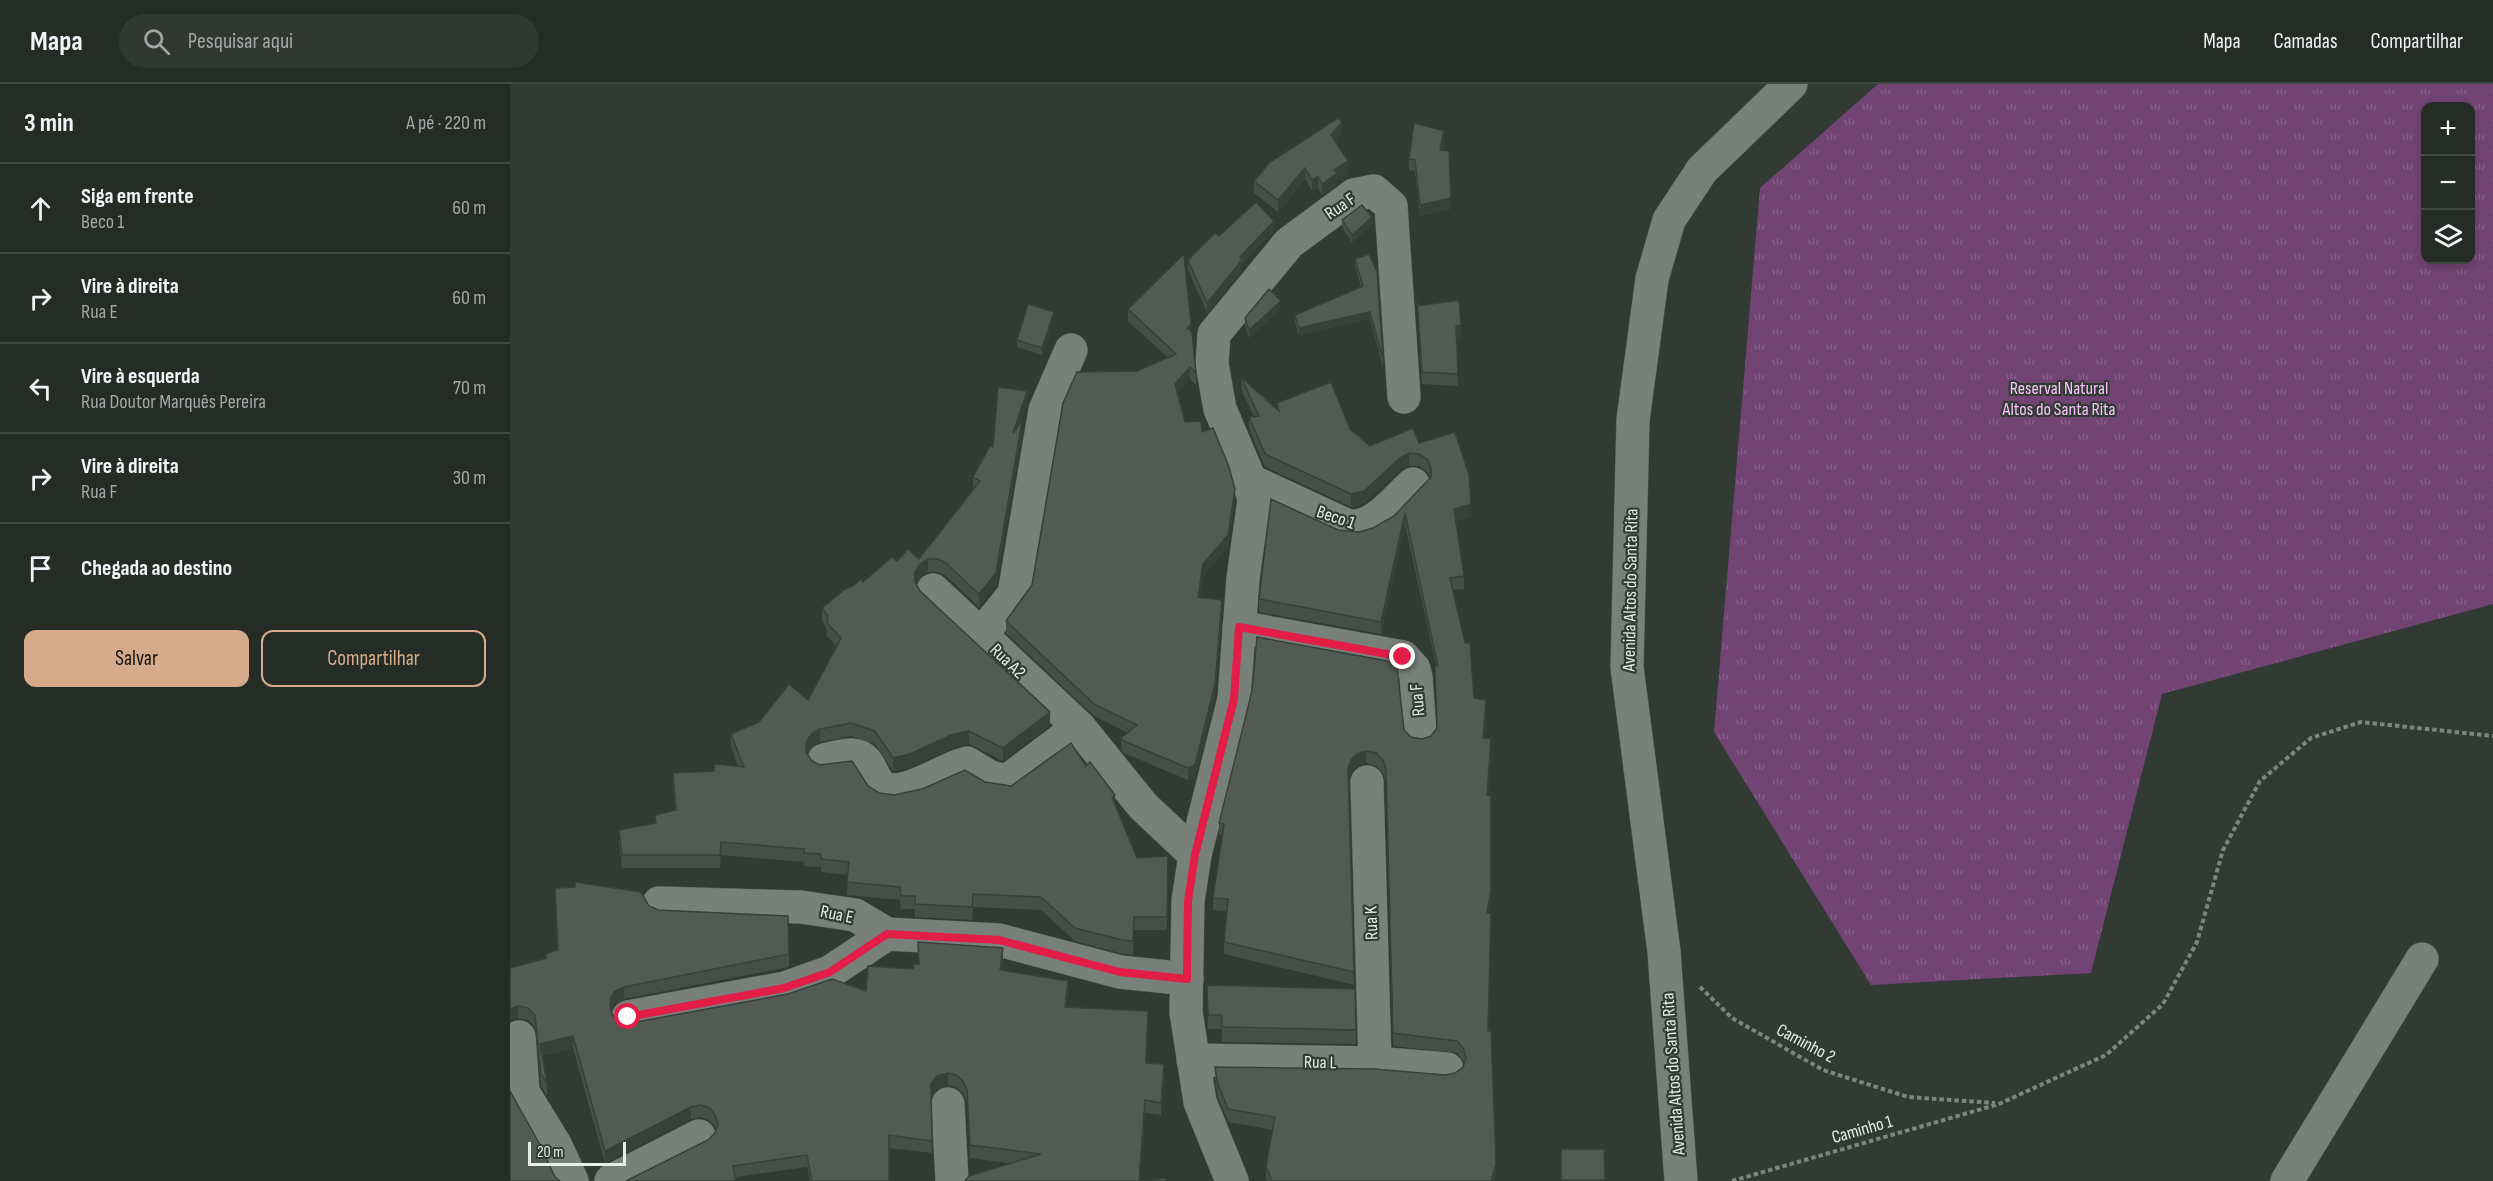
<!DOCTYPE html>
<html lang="pt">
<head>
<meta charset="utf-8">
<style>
  :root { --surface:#252c26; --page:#313832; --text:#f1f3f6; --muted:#a3a7a7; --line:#424843; --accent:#d6ab8b }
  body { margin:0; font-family:"Sofia Sans Condensed",sans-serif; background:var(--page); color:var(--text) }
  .controls { position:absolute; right:18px; top:18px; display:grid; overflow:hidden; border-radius:12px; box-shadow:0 3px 9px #0003 }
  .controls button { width:54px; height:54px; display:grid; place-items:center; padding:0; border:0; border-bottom:2px solid var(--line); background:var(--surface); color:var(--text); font:30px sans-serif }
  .scale { position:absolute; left:18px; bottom:15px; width:98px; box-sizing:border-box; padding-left:6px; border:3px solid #e8ede9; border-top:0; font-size:16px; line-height:21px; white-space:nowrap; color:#e8ede9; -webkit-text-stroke:4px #313a33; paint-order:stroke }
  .stop { position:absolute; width:18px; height:18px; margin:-14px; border:4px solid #e11d48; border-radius:50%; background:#fff }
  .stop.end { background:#e11d48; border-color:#fff; box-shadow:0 2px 6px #0008 }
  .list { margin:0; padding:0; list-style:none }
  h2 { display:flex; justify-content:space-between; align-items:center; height:78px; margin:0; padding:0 24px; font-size:26px }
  h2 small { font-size:20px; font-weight:400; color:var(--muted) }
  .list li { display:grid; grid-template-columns:39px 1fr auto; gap:18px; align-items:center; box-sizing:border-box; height:90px; padding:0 24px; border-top:2px solid var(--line) }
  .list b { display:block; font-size:22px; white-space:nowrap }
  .list p { margin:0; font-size:20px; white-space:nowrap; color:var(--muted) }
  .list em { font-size:20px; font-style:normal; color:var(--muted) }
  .actions { display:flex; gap:12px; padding:18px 24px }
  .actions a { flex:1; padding:14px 0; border:2px solid var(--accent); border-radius:12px; text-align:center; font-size:21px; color:var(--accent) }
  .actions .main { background:var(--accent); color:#111 }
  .icon { flex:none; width:33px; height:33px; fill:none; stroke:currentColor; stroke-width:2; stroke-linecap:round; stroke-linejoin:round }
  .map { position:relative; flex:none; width:1983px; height:1097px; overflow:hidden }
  header { display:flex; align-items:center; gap:36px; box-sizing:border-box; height:84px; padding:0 30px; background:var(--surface); border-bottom:2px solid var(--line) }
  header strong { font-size:28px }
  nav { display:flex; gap:33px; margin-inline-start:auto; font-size:21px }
  .search { width:420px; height:54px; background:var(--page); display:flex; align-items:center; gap:15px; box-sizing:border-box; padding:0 21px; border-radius:33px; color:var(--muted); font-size:22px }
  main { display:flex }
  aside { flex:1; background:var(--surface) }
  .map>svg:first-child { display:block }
  .park { fill:url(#park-tufts); fill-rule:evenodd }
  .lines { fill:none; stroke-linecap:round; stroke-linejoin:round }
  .minor-casing { stroke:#4f5651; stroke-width:34 }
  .path { stroke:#7e857f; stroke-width:4; stroke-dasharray:4.5 3; stroke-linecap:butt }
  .minor { stroke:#778179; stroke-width:33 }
  .wall { fill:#464e48 }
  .shaded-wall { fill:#39403b }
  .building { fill:#515b54; stroke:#39403b; stroke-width:1.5 }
  .route { stroke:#e11d48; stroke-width:8 }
  .labels { text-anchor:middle; stroke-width:4.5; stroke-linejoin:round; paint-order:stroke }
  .street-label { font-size:18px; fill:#e8ede9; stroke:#313a33 }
  .park-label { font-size:18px; fill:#fcc2fd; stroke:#313a33 }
</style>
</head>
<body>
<header>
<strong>Mapa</strong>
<div class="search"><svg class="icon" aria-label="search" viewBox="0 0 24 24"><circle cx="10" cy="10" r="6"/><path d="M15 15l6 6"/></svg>Pesquisar aqui</div>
<nav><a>Mapa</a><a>Camadas</a><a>Compartilhar</a></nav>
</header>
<main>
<aside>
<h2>3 min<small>A pé · 220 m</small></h2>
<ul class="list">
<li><svg class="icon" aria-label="ahead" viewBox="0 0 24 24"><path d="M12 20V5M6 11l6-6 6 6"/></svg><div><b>Siga em frente</b><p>Beco 1</p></div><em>60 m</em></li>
<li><svg class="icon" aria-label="right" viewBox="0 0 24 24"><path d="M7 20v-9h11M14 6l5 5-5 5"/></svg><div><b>Vire à direita</b><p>Rua E</p></div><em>60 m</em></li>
<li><svg class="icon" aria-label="left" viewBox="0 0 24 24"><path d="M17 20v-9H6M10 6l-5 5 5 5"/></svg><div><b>Vire à esquerda</b><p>Rua Doutor Marquês Pereira</p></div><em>70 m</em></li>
<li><svg class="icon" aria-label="right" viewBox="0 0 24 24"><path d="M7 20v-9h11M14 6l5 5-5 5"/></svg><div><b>Vire à direita</b><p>Rua F</p></div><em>30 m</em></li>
<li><svg class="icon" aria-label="arrive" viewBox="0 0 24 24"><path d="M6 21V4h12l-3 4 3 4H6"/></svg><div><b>Chegada ao destino</b></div></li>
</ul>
<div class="actions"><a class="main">Salvar</a><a>Compartilhar</a></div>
</aside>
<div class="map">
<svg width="1983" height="1097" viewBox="0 0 1983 1097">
  <defs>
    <pattern id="park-tufts" width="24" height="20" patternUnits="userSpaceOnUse" patternTransform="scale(1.5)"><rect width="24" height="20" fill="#724474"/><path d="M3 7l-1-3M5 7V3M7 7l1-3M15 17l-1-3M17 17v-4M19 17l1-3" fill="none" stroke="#865f88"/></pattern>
  </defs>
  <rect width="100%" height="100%" fill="#313a33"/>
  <path class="park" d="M1368 0H1983V520L1652 610 1581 889 1361 901 1204 648 1250 104ZM1916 22H1960V176H1916Z"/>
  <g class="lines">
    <g class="minor-casing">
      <g id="minor">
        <path d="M561 266 535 326 504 510 471 551 569 643 633 722 685 771"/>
        <path d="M739 396 836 441C862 448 885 416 903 400"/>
        <path d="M423 506 471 551"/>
        <path d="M729 543 893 573 904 585 906 593 910 649"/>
        <path d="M314 676C323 674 333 671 342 671 364 672 360 700 377 705 399 711 435 684 457 679L480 693 497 697 569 643"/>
        <path d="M857 698 865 979"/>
        <path d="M149 819 291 823 345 831 377 850 489 856 610 888 677 895"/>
        <path d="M118 933 275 904 320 888 377 850"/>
        <path d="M9 953 13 1008 46 1062 62 1097"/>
        <path d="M683 976 865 979 937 985"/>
        <path d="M438 1020 442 1097"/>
        <path d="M101 1097 189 1052"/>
        <path d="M722 1097 690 1018 676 928 678 817 685 771 724 615 733 494 744 416 737 389 710 325 702 280 704 250 779 159 844 111 864 107 881 122 894 313"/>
        <path d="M1171 1097 1154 868 1117 583 1123 336 1142 195 1159 136 1192 86 1281 0"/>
        <path d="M1777 1097 1912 875"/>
      </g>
    </g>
    <g class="path">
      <path d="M1190 903 1222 934 1313 986 1398 1013 1485 1019"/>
      <path d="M1222 1097 1489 1020 1596 971 1653 920 1687 858 1713 766 1750 697 1801 654 1851 638 1983 652"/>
    </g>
    <use href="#minor" class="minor"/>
  </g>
  <g class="wall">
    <path d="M832 49 825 57 838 89 827 96V100L812 111 808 103 802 107 795 95 768 128 744 109V97Z"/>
    <path d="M934 58 933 66 941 125 910 132 905 87 899 86V75Z"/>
    <path d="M832 136 862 140 842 159 832 143Z"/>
    <path d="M764 147 732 180V186L697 229 678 186V176L709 152Z"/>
    <path d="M845 175 873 275V283L860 235 789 251 785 238V231L851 203 845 182Z"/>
    <path d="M907 215 908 222 951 254H947L948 302 912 300Z"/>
    <path d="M771 224 739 254 735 242V234Z"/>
    <path d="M618 225 681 248 686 289V301L680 295 667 309 675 338 692 348 725 417 718 463 693 492 690 513 712 528 705 612 685 693 678 696 614 669 611 666V654L618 649 584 632 496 549V537L522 501 627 287 658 274 618 237Z"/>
    <path d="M544 235 532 271 507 263V256Z"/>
    <path d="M731 293 767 324V319L840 345 860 362 909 359 961 433 945 437 954 492V505L942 506 964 614 976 629 974 654 981 667 978 712H981V819L979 829 978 947 986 1092 984 1097H757L756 1094V1082L763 1046 718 1038 708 1013 705 995V983L935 991 945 989 953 983 954 978 947 969 883 962 876 697 873 689 866 682 856 679 847 682 841 689 839 697 844 901 714 870V858L717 827 703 826V814L712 752 709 751V739L894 646 901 653 912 655 921 652 927 645 926 581 895 441 871 550 749 528V515L828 446 849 448 863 444 884 432 920 394 917 388 909 382H899L890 386 854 419 841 423 755 383 739 345V333H744L731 305Z"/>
    <path d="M517 320 510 339 512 350 486 502 469 523 436 492 428 488H418L409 494 406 500 410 507 540 641 493 677 459 660 441 665 400 683 383 687 365 660 341 652 310 658 302 662 297 669 301 676 309 681 358 702 369 709 384 711 475 698 501 702 576 682 605 721 627 774 658 772 657 846H624L623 871 613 870 565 857 531 826 463 823 462 836 405 833V825H391L390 816 337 811 338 791 311 788V783L294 782V778L211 771 210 784H112L109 759V746L145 739V731L165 727 163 702V689L204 687 228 683 221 663V650L298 616 327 563 317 552V545L312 537V524L343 502 353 498 387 477 409 475 463 406V393L483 363Z"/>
    <path d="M45 804 139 822 279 870V883L114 915 105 919 101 926 103 932 112 939H121L356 907 403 885 408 880V858L493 876 492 886 558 909 556 923 637 979 654 993 651 1031 635 1029 630 1097 460 1074 457 1018 453 1009 446 1003 438 1001 427 1005 421 1012 422 1069 379 1064V1097H300L297 1083 226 1093 198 1056 205 1049 206 1046 205 1043 200 1037 191 1033 181 1035 95 1079 63 964 32 972 37 999V1012L31 1002 25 943 18 936 8 934 0 884 36 874V870L47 867Z"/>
    <path d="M697 901 846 946V960L712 958V945H698Z"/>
    <path d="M1051 1065H1094L1095 1097H1051Z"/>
  </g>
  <g class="shaded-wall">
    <path d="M832 38V49L821 62V51Z"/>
    <path d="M934 47V58L930 77V66Z"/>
    <path d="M838 77V89L827 96V100L812 111V100L824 86Z"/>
    <path d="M795 84V95L768 128V116Z"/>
    <path d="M808 92V103L802 107V96Z"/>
    <path d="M941 114V125L910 132V121Z"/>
    <path d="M862 133V140L842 159V151Z"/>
    <path d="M764 137V147L732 180V186L697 229V219L730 173Z"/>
    <path d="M771 217V224L739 254V246Z"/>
    <path d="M544 228V235L532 271V264Z"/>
    <path d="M860 228V235L789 251V244Z"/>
    <path d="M681 240V251L677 244Z"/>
    <path d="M951 241V254L946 255V242Z"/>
    <path d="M680 283V295L665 312V300Z"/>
    <path d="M517 307V320L503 362V349Z"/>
    <path d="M512 337V350L486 502 469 523V510Z"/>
    <path d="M899 369V382L890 386 854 419 841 423V410L890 374Z"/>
    <path d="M725 405V417L718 463 693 492 688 525V513L693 480Z"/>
    <path d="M961 420V433L944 438V425Z"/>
    <path d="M895 429V441L871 550V538Z"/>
    <path d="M418 475V488L409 494 405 502V489L409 481Z"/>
    <path d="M712 516V528L705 612 685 693 678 696V684Z"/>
    <path d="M540 628V641L493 677V664Z"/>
    <path d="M310 645V658L302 662 296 671V658L302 649Z"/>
    <path d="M459 647V660L441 665 400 683 383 687V674L441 651Z"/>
    <path d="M981 654V667L977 724V711Z"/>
    <path d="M856 667V679L847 682 841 689 838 698V685L841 676 847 670Z"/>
    <path d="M605 711V724L602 713Z"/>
    <path d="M211 758V771L210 784V771Z"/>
    <path d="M981 806V819L977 841V829Z"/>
    <path d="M493 864V876L490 898V886Z"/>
    <path d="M558 897V909L555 935V923Z"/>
    <path d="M114 903V915L105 919 101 926 100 924 101 914 105 907Z"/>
    <path d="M8 922V934L0 937V925Z"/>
    <path d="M63 952V964L30 972V960Z"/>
    <path d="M654 980V993L651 1031V1019Z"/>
    <path d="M438 989V1001L427 1005 421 1012V1000L427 992Z"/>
    <path d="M635 1016 630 1097H629Z"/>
    <path d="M181 1023V1035L95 1079V1067Z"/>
    <path d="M986 1080V1092L984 1097H981Z"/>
  </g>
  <g class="building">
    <path d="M828 34 832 38 821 51 838 77 824 86 827 89 812 100 808 92 802 96 795 84 768 116 744 97 760 78Z"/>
    <path d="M904 39 934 47 930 66 939 67 941 114 910 121 905 76 899 75Z"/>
    <path d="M746 118 764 137 730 173 732 176 697 219 678 176 705 149 709 152Z"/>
    <path d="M852 121 862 133 842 151 832 136Z"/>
    <path d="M674 170 681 240 677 244 682 248 686 289 680 283 665 300 675 338 691 337 692 348 703 344 719 383 725 405 718 451 693 480 688 513 712 516 705 600 685 681 678 684 614 657 611 654 627 641 584 620 496 537 522 501 553 319 567 288 627 287 666 270 618 225Z"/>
    <path d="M859 170 867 188 873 275 860 228 789 244 785 231 853 202 845 175Z"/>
    <path d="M759 205 771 217 739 246 735 234Z"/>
    <path d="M907 215 908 222 949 216 951 241 946 242 948 290 912 288Z"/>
    <path d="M518 220 544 228 532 264 507 256Z"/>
    <path d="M731 293 769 327 767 319 821 298 840 345 860 362 903 344 909 359 945 348 959 391 961 420 944 425 954 492 940 494 955 559H960L964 614 976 616 973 654H981L977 711 981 712V806L977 829H981L978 947H981L986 1080 981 1097H762L756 1082 765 1033 718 1025 708 1000 705 983 864 985 935 991 945 989 953 983 956 975 954 965 947 957 883 949 876 685 873 676 866 669 856 667 847 670 841 676 838 685 844 888 714 858 718 815 703 814 714 740 709 739 742 607 747 553 883 578 887 583 894 646 901 653 912 655 921 652 927 644 925 581 928 582 895 429 871 538 749 515 761 415 828 446 849 448 863 444 884 432 921 393V384L917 375 909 370 899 369 890 374 854 407 841 410 755 370 739 333 749 332Z"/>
    <path d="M488 303 517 307 503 349 512 337 486 489 469 510 436 479 428 475H418L409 481 405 489V498L410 507 540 628 493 664 459 647 441 651 400 670 383 674 365 647 341 639 310 645 302 649 296 658V668L301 676 309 681 342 677 358 702 369 709 384 711 412 705 455 686 475 698 501 702 561 659 576 682 580 678 605 711 602 713 627 774 658 772 657 833H624L623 857 613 856 565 844 531 813 463 810 462 823 405 820V812H391L390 803 337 798 339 778 311 775V770L294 769V765L211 758 210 771H112L109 746 146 739 145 731 166 726 163 689 204 687 205 680 234 683 221 650 249 638 279 600 298 616 331 554 317 539 318 532 312 524 335 505 343 502 351 495 353 498 382 473 387 477 398 465 409 475 470 397 463 393 480 362 483 363Z"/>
    <path d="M65 798 131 808 139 822 148 826 278 832 279 870 114 903 105 907 101 914 100 924 103 932 112 939H121L278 910 322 895 356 907 358 882 403 885 404 880H409L408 858 493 864 490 886 558 897 555 923 638 927 636 979 654 980 651 1019 635 1016 629 1097H455L459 1092 531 1070 460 1061 457 1006 453 997 446 991 438 989 427 992 421 1000 422 1057 379 1051V1097H302L297 1071 223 1082 226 1097H116L198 1056 205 1049 208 1040 205 1031 200 1024 191 1021 181 1023 95 1067 63 952 30 960 37 999 31 990 25 931 18 924 8 922 0 925V884L37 874 36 870 48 866 45 804 65 803Z"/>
    <path d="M697 901 845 905 846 946 712 943V931H698Z"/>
    <path d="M0 1007 29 1059 45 1093 50 1097H0Z"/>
    <path d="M1051 1065H1094L1095 1096H1051Z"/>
    <path d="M655 1094 656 1097H632Z"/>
  </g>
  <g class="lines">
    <path class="route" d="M118 933 274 904 320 888 377 850 489 856 610 888 677 895 678 817 685 771 724 615 729 543 893 573"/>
  </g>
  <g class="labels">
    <g class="street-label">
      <text transform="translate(830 122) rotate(-34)" y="6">Rua F</text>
      <text transform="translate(826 433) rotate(19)" y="6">Beco 1</text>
      <text transform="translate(1120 506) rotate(-89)" y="6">Avenida Altos do Santa Rita</text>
      <text transform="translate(498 577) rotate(44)" y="6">Rua A2</text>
      <text transform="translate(907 616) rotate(-95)" y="6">Rua F</text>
      <text transform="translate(327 830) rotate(12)" y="6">Rua E</text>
      <text transform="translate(861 839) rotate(-92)" y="6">Rua K</text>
      <text transform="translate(1296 959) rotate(28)" y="6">Caminho 2</text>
      <text transform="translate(810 978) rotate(1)" y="6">Rua L</text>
      <text transform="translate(1163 990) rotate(-94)" y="6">Avenida Altos do Santa Rita</text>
      <text transform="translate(1352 1045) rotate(-16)" y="6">Caminho 1</text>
    </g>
    <g class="park-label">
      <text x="1549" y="310">Reserval Natural<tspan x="1549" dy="21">Altos do Santa Rita</tspan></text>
    </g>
  </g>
</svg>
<div class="controls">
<button>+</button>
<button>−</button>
<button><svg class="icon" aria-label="layers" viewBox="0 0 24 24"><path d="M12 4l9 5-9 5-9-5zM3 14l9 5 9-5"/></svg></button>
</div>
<div class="scale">20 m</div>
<div class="stop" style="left:118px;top:933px"></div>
<div class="stop end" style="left:893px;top:573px"></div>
</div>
</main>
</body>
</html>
